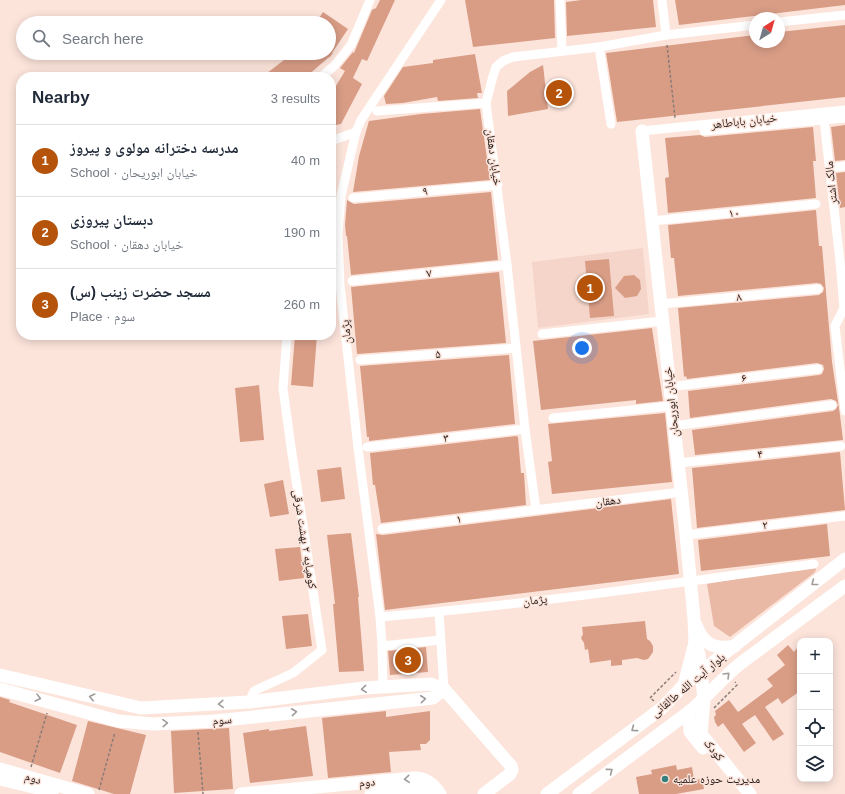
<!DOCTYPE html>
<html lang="en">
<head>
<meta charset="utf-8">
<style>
  :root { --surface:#fff; --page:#f2f2f3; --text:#1f2937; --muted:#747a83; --line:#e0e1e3; --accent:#b45309 }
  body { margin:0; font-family:Helvetica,"Noto Naskh Arabic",sans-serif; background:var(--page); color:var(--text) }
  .controls { position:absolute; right:12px; bottom:12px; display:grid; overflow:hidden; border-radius:8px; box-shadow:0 2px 10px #0003 }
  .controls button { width:36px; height:36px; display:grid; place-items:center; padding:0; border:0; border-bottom:1px solid var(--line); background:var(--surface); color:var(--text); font:20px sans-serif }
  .compass { position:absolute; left:749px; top:12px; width:36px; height:36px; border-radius:50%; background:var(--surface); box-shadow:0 2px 10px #0003; rotate:37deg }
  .you { position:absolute; left:582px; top:348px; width:14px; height:14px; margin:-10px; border:3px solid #fff; border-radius:50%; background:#1a73e8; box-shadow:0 0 0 6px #1a73e833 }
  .badge { display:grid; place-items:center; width:26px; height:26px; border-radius:50%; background:var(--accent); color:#fff; font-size:13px; font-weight:700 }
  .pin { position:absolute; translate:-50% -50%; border:2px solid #fff; box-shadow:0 1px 4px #0006 }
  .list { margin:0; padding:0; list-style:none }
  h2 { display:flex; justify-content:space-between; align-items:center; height:52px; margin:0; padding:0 16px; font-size:17px }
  h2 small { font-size:13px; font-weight:400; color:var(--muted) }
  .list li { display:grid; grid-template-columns:26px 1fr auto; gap:12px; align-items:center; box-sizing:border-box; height:72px; padding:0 16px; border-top:1px solid var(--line) }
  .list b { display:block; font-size:15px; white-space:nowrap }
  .list p { margin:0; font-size:13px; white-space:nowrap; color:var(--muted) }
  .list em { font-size:13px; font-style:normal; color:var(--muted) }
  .icon { flex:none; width:22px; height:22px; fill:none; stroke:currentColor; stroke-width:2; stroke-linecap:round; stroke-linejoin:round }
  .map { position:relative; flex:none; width:845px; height:794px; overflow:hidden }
  .search { position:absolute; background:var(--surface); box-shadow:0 2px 10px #0003; left:16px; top:16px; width:320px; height:44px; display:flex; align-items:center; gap:10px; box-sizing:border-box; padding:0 14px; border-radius:22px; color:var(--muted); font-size:15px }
  .panel { position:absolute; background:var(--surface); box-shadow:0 2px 10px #0003; left:16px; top:72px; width:320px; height:268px; border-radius:16px }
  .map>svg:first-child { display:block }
  .built { fill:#f5d5c9 }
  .green { fill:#eab9a6 }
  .building { fill:#d99d86 }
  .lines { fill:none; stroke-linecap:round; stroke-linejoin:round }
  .path { stroke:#8b7b76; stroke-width:1.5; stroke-dasharray:3 2; stroke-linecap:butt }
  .street { stroke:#fff; stroke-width:9 }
  .secondary { stroke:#fff; stroke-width:13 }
  .oneway { stroke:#9f9b99 }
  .poi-dot { fill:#377f7c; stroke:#fce4db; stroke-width:1.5 }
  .labels { text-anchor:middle; stroke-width:3; stroke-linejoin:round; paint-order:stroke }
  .street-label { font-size:12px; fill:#29201d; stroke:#fce4db }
  .poi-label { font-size:12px; fill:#29201d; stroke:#fce4db; text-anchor:start }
</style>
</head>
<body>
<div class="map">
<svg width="845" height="794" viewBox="0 0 845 794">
  <rect width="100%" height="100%" fill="#fce4db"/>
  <path class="built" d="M643 248 649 314 538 328 532 262Z"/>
  <path class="green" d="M811 566 815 567 816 570 814 573 730 637 714 626 707 584Z"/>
  <g class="building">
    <path d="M380 0H395L367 61 362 59 353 78 362 84 341 124 331 126V94L345 71 340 68 353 52 354 53 372 10 376 8Z"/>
    <path d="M465 0H554L555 38 473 47Z"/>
    <path d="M581 0H653L656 27 567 36 566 2Z"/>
    <path d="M675 0H845V5L679 25Z"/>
    <path d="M323 12 348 29 332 53H333L329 58V57L306 77H262L293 53H329V23H316Z"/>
    <path d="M845 25V97L617 122 606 53 755 35V42H779V32Z"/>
    <path d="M475 54 482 93H477L478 98 438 101 437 97 403 103 386 104 384 96 403 67 433 63V60Z"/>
    <path d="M543 65 548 109 508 116 507 91 530 72Z"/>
    <path d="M480 109 490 180 353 192 359 156 369 121 421 114Z"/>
    <path d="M845 125V160L835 161 831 127Z"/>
    <path d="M813 127 816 161H813L816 198 668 213 665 178 669 177 665 138 700 135 705 137Z"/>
    <path d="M845 172V207L840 208 836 173Z"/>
    <path d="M491 192 498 260 351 275 347 236H346L345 225 347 200 354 204Z"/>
    <path d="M816 210 819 246H822L832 362 840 415 843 440 695 455 692 430 833 411 836 409 838 405 836 401 831 399 690 418 688 391 819 375 822 374 824 369 823 365 817 363 687 379 686 376 684 377 678 308 819 295 823 292 824 288 821 284 817 283 678 296 674 258H671L668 225Z"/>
    <path d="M609 259 614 316 590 318 585 261Z"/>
    <path d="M499 272 506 343 357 354 351 287Z"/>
    <path d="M634 275 640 280 641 289 637 296 625 298 615 288 624 276Z"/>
    <path d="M652 328 663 401 636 404V400L541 410 533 341Z"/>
    <path d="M295 335H317L313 387 291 385Z"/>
    <path d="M509 355 515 424 369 441V437H367L360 366Z"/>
    <path d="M259 385 264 440 240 442 235 388Z"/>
    <path d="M665 413 672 482 552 494 548 462 552 461 548 424Z"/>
    <path d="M516 436 518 437 521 473H524L526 505 381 523 375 485H373L370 453Z"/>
    <path d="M840 452 845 510 697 528 692 468Z"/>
    <path d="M341 467 345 499 321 502 317 470Z"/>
    <path d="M283 480 289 514 270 517 264 484Z"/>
    <path d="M671 499 679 574 385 610 376 534 383 535Z"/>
    <path d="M827 524 830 556 701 571 698 540Z"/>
    <path d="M351 533 359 597H358L364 671 339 672 333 604H335L327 535Z"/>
    <path d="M300 547 304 578 279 581 275 549Z"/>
    <path d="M308 614 312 646 286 649 282 616Z"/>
    <path d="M645 621 647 639 650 641 653 646V652L648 659 644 660 637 658 622 660V665L611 666V660L590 663 588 649 585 650 584 643 581 638 583 634 582 627Z"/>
    <path d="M800 644V691L782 704 778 698 765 707 784 734 773 741 755 715 742 724 756 743 744 752 723 723 718 727 715 722 714 717 716 715 715 711 729 700 738 712 773 686 767 679 785 665 777 655 788 645 794 652Z"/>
    <path d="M426 647 428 672 390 675 388 651Z"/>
    <path d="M0 697 10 700 9 702 77 725 60 773 0 752Z"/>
    <path d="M386 711V717L430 711V740L426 744H420L421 750 389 752 391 772 328 778 322 718Z"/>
    <path d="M88 721 146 735 130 794H114L72 781Z"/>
    <path d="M306 726 313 776 250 783 243 733 269 729V731Z"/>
    <path d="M229 728 233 789 174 793 171 731Z"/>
    <path d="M676 765 677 770 692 767 694 780 702 779 704 789 676 794H639L636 777 652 774 651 770Z"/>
  </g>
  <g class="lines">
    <g class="path">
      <path d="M667 45 675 118"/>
      <path d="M654 701 650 698 676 672"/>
      <path d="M714 708 737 685 735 682"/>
      <path d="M198 732 203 794"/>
      <path d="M31 767 47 713"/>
      <path d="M99 790 115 732"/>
    </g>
    <g class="street">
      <path d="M560 0 562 51"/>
      <path d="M662 0 666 35"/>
      <path d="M779 22 845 15"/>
      <path d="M599 47 611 124"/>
      <path d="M321 77 334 66 351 45 370 0"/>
      <path d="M377 111 486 103"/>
      <path d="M824 120 840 261 844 308 835 326 845 411"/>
      <path d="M642 131 845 110"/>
      <path d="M704 131 845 118"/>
      <path d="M331 141 356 132"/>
      <path d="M830 168 845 166"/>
      <path d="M353 198 498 185"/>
      <path d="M652 221 816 204"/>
      <path d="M352 281 507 265"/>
      <path d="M661 304 818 289"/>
      <path d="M542 334 662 321"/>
      <path d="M360 360 516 348"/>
      <path d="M669 387 818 369"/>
      <path d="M553 418 671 406"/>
      <path d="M673 426 832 405"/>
      <path d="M367 447 525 429"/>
      <path d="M678 463 841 446"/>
      <path d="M536 510 525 429 507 265 486 103 493 76 496 67 503 61 513 57 599 47 666 35 755 25"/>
      <path d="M382 529 681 492"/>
      <path d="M686 535 845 516"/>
      <path d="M439 612 444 689"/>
      <path d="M380 617C525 605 670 584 814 564"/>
      <path d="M382 646 440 640"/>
      <path d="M383 687 382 646 380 617 358 448 340 285 338 234 341 196 356 132 361 120 441 0"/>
      <path d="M249 702 254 691 293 673 322 650 291 447 283 388 287 335"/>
    </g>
    <g class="secondary">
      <path d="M642 131 686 535 694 619 695 642 699 654 704 699 701 734 750 794"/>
      <path d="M696 625C703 645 715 650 735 646"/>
      <path d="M0 675 141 708 249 702 364 688 431 684 444 689 511 766 512 770 510 774 484 794"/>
      <path d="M684 685 695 642"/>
      <path d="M0 689 118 721 153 724 215 721 433 698 444 689"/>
      <path d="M689 712 690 732 703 748"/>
      <path d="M0 769 88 794"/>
      <path d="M0 779 38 788 52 794"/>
      <path d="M241 794 414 778C426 778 433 784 440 794"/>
      <path d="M371 794 423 789 429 794"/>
      <path d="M547 794 662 708 684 685 845 559"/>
      <path d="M579 794 689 712C707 697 722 678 741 663L845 586"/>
    </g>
  </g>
  <defs><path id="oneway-chevron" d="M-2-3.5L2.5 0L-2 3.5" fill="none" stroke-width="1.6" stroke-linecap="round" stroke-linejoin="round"/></defs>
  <g class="oneway">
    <use href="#oneway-chevron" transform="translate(814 583) rotate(142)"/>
    <use href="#oneway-chevron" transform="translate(727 675) rotate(-45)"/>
    <use href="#oneway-chevron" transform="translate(364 689) rotate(175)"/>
    <use href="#oneway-chevron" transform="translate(92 697) rotate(-167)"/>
    <use href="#oneway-chevron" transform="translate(38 698) rotate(14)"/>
    <use href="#oneway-chevron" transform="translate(423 699) rotate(-6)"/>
    <use href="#oneway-chevron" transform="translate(221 704) rotate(177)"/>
    <use href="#oneway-chevron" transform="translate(294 712) rotate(-6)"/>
    <use href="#oneway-chevron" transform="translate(165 723) rotate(-3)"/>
    <use href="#oneway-chevron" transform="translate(634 729) rotate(143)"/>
    <use href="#oneway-chevron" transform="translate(610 771) rotate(-37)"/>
    <use href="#oneway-chevron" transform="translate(407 779) rotate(175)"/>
  </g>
  <circle class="poi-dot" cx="665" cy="779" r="4"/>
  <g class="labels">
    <g class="street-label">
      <text transform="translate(744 121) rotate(-6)" y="4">خیابان باباطاهر</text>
      <text transform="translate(494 157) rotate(82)" y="4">خیابان دهقان</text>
      <text transform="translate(831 183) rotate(-96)" y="4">مالک اشتر</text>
      <text transform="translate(425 191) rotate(-5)" y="4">۹</text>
      <text transform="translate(734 213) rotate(-6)" y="4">۱۰</text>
      <text transform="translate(429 273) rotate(-6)" y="4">۷</text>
      <text transform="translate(739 297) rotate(-6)" y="4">۸</text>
      <text transform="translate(346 332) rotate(-97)" y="4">پژمان</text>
      <text transform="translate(438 354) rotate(-4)" y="4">۵</text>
      <text transform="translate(744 378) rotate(-7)" y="4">۶</text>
      <text transform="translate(671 402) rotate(-96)" y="4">خیابان ابوریحان</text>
      <text transform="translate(446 438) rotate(-6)" y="4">۳</text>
      <text transform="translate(760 454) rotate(-6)" y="4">۴</text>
      <text transform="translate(608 501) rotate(-7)" y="4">دهقان</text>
      <text transform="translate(459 519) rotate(-7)" y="4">۱</text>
      <text transform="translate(765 525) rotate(-7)" y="4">۲</text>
      <text transform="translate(305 539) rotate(81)" y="4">کوهپایه ۲ بهشت شرقی</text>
      <text transform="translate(535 600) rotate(-7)" y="4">پژمان</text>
      <text transform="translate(688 685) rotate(-40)" y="4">بلوار آیت الله طالقانی</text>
      <text transform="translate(222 720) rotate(-5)" y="4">سوم</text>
      <text transform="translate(714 750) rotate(51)" y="4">کودک</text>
      <text transform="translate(33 778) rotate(16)" y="4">دوم</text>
      <text transform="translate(367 782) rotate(-5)" y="4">دوم</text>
    </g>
    <g class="poi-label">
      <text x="673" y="783">مدیریت حوزه علمیه</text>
    </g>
  </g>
</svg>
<div class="controls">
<button>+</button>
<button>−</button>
<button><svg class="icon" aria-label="locate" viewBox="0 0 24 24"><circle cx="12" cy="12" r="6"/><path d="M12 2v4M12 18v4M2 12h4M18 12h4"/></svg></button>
<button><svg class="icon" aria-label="layers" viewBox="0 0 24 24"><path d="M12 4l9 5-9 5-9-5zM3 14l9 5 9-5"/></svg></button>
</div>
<svg class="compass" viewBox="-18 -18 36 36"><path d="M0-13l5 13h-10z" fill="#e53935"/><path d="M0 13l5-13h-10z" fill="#747a83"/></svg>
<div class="you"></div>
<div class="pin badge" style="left:590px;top:288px">1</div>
<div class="pin badge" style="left:559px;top:93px">2</div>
<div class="pin badge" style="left:408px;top:660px">3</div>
<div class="search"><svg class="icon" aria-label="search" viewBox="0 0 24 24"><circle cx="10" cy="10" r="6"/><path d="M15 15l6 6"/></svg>Search here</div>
<section class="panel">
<h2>Nearby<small>3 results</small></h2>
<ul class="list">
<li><span class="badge">1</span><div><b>مدرسه دخترانه مولوی و پیروز</b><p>School · خیابان ابوریحان</p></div><em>40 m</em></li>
<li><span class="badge">2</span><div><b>دبستان پیروزی</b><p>School · خیابان دهقان</p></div><em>190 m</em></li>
<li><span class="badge">3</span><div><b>مسجد حضرت زینب (س)</b><p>Place · سوم</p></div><em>260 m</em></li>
</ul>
</section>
</div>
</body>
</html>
